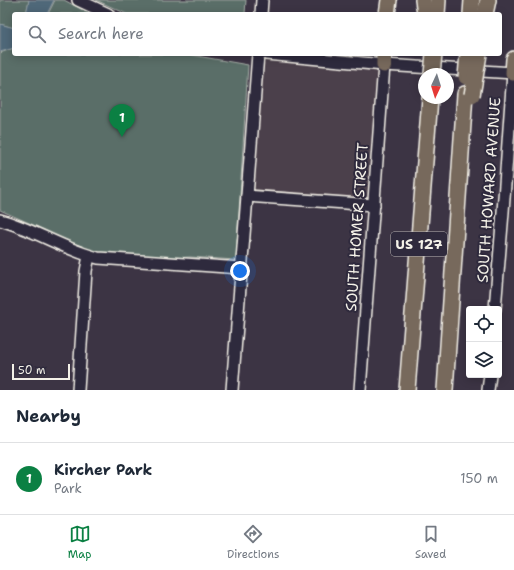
<!DOCTYPE html>
<html lang="en">
<head>
<meta charset="utf-8">
<style>
  :root { --surface:#fff; --page:#f6f6f7; --text:#1f2937; --muted:#747a83; --line:#e0e1e3; --accent:#0b8043 }
  body { margin:0; font-family:"Shantell Sans",sans-serif; background:var(--page); color:var(--text) }
  .controls { position:absolute; right:12px; bottom:12px; display:grid; overflow:hidden; border-radius:4px; box-shadow:0 2px 10px #0003 }
  .controls button { width:36px; height:36px; display:grid; place-items:center; padding:0; border:0; border-bottom:1px solid var(--line); background:var(--surface); color:var(--text); font:20px sans-serif }
  .compass { position:absolute; left:418px; top:68px; width:36px; height:36px; border-radius:50%; background:var(--surface); box-shadow:0 2px 10px #0003; rotate:184deg }
  .scale { position:absolute; left:12px; bottom:10px; width:58px; box-sizing:border-box; padding-left:4px; border:2px solid #f4f1e8; border-top:0; font-size:11px; line-height:14px; white-space:nowrap; color:#f4f1e8; -webkit-text-stroke:3px #2f2a3d; paint-order:stroke }
  .you { position:absolute; left:240px; top:271px; width:14px; height:14px; margin:-10px; border:3px solid #fff; border-radius:50%; background:#1a73e8; box-shadow:0 0 0 6px #1a73e833 }
  .badge { display:grid; place-items:center; width:26px; height:26px; border-radius:50%; background:var(--accent); color:#fff; font-size:13px; font-weight:700 }
  .pin { position:absolute; translate:-50% -33px; filter:drop-shadow(0 1px 2px #0008) }
  .pin::after { content:''; position:absolute; top:21px; width:14px; height:12px; background:inherit; clip-path:polygon(0 0,100% 0,50% 100%) }
  .list { margin:0; padding:0; list-style:none }
  h2 { display:flex; justify-content:space-between; align-items:center; height:52px; margin:0; padding:0 16px; font-size:17px }
  h2 small { font-size:13px; font-weight:400; color:var(--muted) }
  .list li { display:grid; grid-template-columns:26px 1fr auto; gap:12px; align-items:center; box-sizing:border-box; height:72px; padding:0 16px; border-top:1px solid var(--line) }
  .list b { display:block; font-size:15px; white-space:nowrap }
  .list p { margin:0; font-size:13px; white-space:nowrap; color:var(--muted) }
  .list em { font-size:13px; font-style:normal; color:var(--muted) }
  .icon { flex:none; width:22px; height:22px; fill:none; stroke:currentColor; stroke-width:2; stroke-linecap:round; stroke-linejoin:round }
  .map { position:relative; flex:none; width:514px; height:390px; overflow:hidden }
  .search { position:absolute; background:var(--surface); box-shadow:0 2px 10px #0003; left:12px; right:12px; top:12px; height:44px; display:flex; align-items:center; gap:10px; box-sizing:border-box; padding:0 14px; border-radius:4px; color:var(--muted); font-size:15px }
  .sheet { height:124px; background:var(--surface) }
  nav { display:flex; justify-content:space-around; align-items:center; box-sizing:border-box; height:56px; border-top:1px solid var(--line); background:var(--surface); font-size:11px; color:var(--muted) }
  nav a { display:grid; justify-items:center; gap:2px }
  nav .on { color:var(--accent) }
  .map>svg:first-child { display:block }
  .built { fill:#4c404c }
  .green { fill:#5a6e68; stroke:#a7b0a8 }
  .water { fill:#4f6779; stroke:#919ea5 }
  .lines { fill:none; stroke-linecap:round; stroke-linejoin:round }
  .minor-casing { stroke:#f4f1e8; stroke-width:14 }
  .highway-casing { stroke:#f4f1e8; stroke-width:18 }
  .minor { stroke:#2f2a3d; stroke-width:11 }
  .highway { stroke:#77695c; stroke-width:15 }
  .highway-bridge-casing { stroke:#f4f1e8; stroke-width:18; stroke-linecap:butt }
  .highway-bridge { stroke:#77695c; stroke-width:15 }
  .labels { text-anchor:middle; stroke-width:4; stroke-linejoin:round; paint-order:stroke }
  .shield { fill:#2f2a3d; stroke:#b9b5b5; stroke-width:1 }
  .shield-label { font-size:14px; font-weight:bold; fill:#f4f1e8 }
  .street-label { font-size:15px; fill:#f4f1e8; stroke:#2f2a3d }
</style>
</head>
<body>
<div class="map">
<svg width="514" height="390" viewBox="0 0 514 390">
  <rect width="100%" height="100%" fill="#3c3444"/>
  <filter id="ink" filterUnits="userSpaceOnUse"><feTurbulence type="fractalNoise" baseFrequency=".025" numOctaves="2"/><feDisplacementMap in="SourceGraphic" scale="8" xChannelSelector="R" yChannelSelector="G"/><feConvolveMatrix kernelMatrix="1 2 1 2 8 2 1 2 1" color-interpolation-filters="sRGB"/></filter>
  <g filter="url(#ink)">
    <path class="built" d="M261 58 379 71 371 201 253 193Z"/>
    <g class="green">
      <path d="M0 0H29L26 14H14V28L0 24Z"/>
      <path d="M55 0H64L90 14H48Z"/>
      <path d="M96 0H246L245 14H127Z"/>
      <path d="M14 48V54H186L248 65 236 260 190 257 157 259 99 254 0 210V53Z"/>
    </g>
    <g class="water">
      <path d="M29 0H54L47 14H26Z"/>
      <path d="M0 24 14 28V48L0 52Z"/>
    </g>
    <g class="lines">
      <g class="minor-casing">
        <g id="minor">
          <path d="M78 0 108 14"/>
          <path d="M261 14 262 0"/>
          <path d="M266 54 384 65 514 73"/>
          <path d="M247 196 374 205"/>
          <path d="M0 220C34 229 64 250 98 258L241 268"/>
          <path d="M495 309 503 212 513 73"/>
          <path d="M78 390 86 271 89 256"/>
          <path d="M232 390 258 54"/>
          <path d="M360 390 384 65"/>
          <path d="M488 390 490 375"/>
        </g>
      </g>
      <g class="highway-casing">
        <g id="highway">
          <path d="M423 0 425 14"/>
          <path d="M387 14 389 0"/>
          <path d="M437 14 438 0"/>
          <path d="M471 14 472 0"/>
          <path d="M485 14 488 0"/>
          <path d="M384 65V54"/>
          <path d="M513 73 514 59"/>
          <path d="M407 390 430 98"/>
          <path d="M445 390 465 94"/>
        </g>
      </g>
      <use href="#minor" class="minor"/>
      <use href="#highway" class="highway"/>
      <g class="highway-bridge-casing">
        <g id="highway-bridge">
          <path d="M432 74 434 54"/>
          <path d="M466 77 468 54"/>
          <path d="M472 95 479 54"/>
        </g>
      </g>
      <use href="#highway-bridge" class="highway-bridge"/>
    </g>
  </g>
  <g class="labels">
    <rect class="shield" x="391" y="232" width="56" height="24" rx="3"/>
    <g class="shield-label">
      <text x="419" y="249">US 127</text>
    </g>
    <g class="street-label">
      <text transform="translate(489 190) rotate(-86)" y="5">SOUTH HOWARD AVENUE</text>
      <text transform="translate(357 227) rotate(-86)" y="5">SOUTH HOMER STREET</text>
    </g>
  </g>
</svg>
<div class="controls">
<button><svg class="icon" aria-label="locate" viewBox="0 0 24 24"><circle cx="12" cy="12" r="6"/><path d="M12 2v4M12 18v4M2 12h4M18 12h4"/></svg></button>
<button><svg class="icon" aria-label="layers" viewBox="0 0 24 24"><path d="M12 4l9 5-9 5-9-5zM3 14l9 5 9-5"/></svg></button>
</div>
<svg class="compass" viewBox="-18 -18 36 36"><path d="M0-13l5 13h-10z" fill="#e53935"/><path d="M0 13l5-13h-10z" fill="#747a83"/></svg>
<div class="scale">50 m</div>
<div class="you"></div>
<div class="pin badge" style="left:122px;top:137px">1</div>
<div class="search"><svg class="icon" aria-label="search" viewBox="0 0 24 24"><circle cx="10" cy="10" r="6"/><path d="M15 15l6 6"/></svg>Search here</div>
</div>
<section class="sheet">
<h2>Nearby<small></small></h2>
<ul class="list">
<li><span class="badge">1</span><div><b>Kircher Park</b><p>Park</p></div><em>150 m</em></li>
</ul>
</section>
<nav>
<a class="on"><svg class="icon" aria-label="map" viewBox="0 0 24 24"><path d="M3 6l6-2 6 2 6-2v14l-6 2-6-2-6 2zM9 4v14M15 6v14"/></svg>Map</a>
<a><svg class="icon" aria-label="directions" viewBox="0 0 24 24"><path d="M12 3l9 9-9 9-9-9zM9 14v-3h6M13 9l2 2-2 2"/></svg>Directions</a>
<a><svg class="icon" aria-label="saved" viewBox="0 0 24 24"><path d="M7 4h10v16l-5-4-5 4z"/></svg>Saved</a>
</nav>
</body>
</html>
